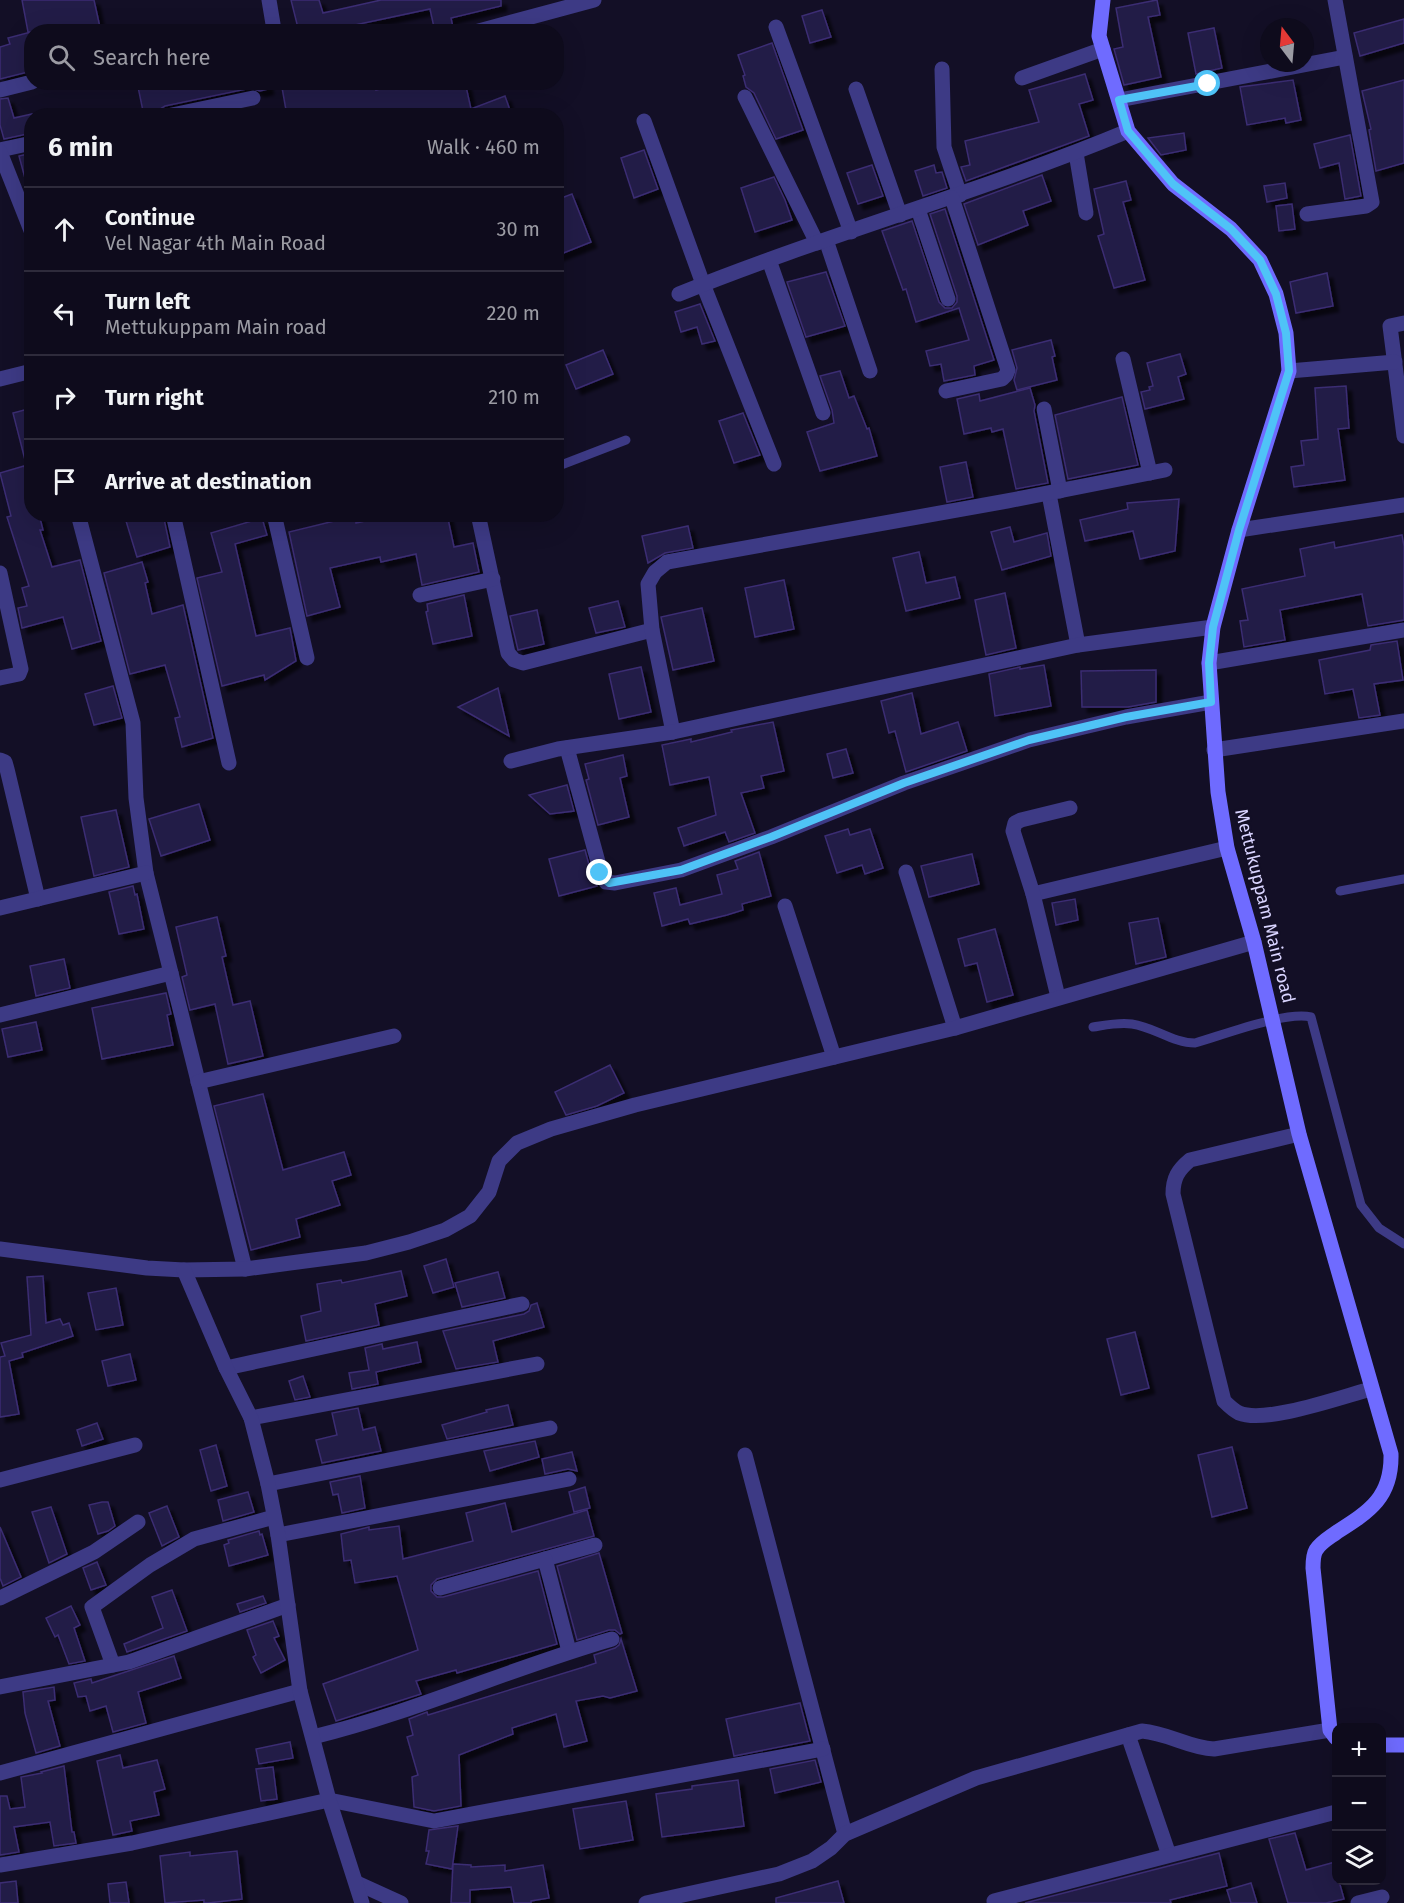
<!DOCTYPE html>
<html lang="en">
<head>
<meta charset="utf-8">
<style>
  :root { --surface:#0e0b1c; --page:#171425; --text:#f1f3f6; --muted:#9b9ba3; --line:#2e2b3b }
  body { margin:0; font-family:"Fira Sans",sans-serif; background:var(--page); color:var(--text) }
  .controls { position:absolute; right:18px; bottom:18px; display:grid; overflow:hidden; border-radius:12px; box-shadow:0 6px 24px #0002 }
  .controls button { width:54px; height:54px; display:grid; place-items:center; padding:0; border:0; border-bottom:2px solid var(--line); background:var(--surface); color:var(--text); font:30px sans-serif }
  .compass { position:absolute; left:1260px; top:18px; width:54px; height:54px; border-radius:50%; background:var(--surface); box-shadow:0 6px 24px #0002; rotate:344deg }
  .stop { position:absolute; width:18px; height:18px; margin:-14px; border:4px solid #4fc3f7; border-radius:50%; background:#fff }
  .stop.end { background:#4fc3f7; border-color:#fff; box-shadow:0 2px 6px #0008 }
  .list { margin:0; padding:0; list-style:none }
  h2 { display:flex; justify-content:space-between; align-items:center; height:78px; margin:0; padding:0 24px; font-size:26px }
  h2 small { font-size:20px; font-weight:400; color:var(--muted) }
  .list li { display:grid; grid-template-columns:39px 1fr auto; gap:18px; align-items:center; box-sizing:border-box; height:84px; padding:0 24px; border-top:2px solid var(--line) }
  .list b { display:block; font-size:22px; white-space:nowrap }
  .list p { margin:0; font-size:20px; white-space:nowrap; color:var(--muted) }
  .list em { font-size:20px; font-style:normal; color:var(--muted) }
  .icon { flex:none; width:33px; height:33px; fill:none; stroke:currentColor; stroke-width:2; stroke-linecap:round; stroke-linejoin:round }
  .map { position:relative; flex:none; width:1404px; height:1903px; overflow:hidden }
  .search { position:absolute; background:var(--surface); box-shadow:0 6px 24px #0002; left:24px; top:24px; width:540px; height:66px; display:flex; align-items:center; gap:15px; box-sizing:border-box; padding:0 21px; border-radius:24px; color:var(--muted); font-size:22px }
  .panel { position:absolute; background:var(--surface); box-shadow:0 6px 24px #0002; left:24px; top:108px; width:540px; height:414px; border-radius:24px }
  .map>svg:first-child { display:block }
  .building { fill:#241b47; stroke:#3b2d73; stroke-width:1.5; filter:url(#shadow) }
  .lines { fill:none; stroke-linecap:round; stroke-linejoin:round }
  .service { stroke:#3d3a85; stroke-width:9 }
  .minor { stroke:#3d3a85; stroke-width:15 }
  .tertiary { stroke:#3d3a85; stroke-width:15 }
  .secondary { stroke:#6f6bff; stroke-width:15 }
  .route { stroke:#4fc3f7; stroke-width:8 }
  .labels { text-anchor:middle; stroke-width:4.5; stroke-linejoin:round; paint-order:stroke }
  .street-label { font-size:18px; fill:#d9d4ff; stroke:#130f26 }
</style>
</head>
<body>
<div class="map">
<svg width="1404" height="1903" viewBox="0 0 1404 1903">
  <defs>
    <filter id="shadow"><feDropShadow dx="5.5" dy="5.5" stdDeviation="1.5" flood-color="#0009"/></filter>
  </defs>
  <rect width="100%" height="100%" fill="#130f26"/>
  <g class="building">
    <path d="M22 0H94L101 32H32V71L0 79V47L10 44 8 38 31 32H28Z"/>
    <path d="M291 0H319L323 13 381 0H501V6L451 18 454 32H435L430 9 322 32H299Z"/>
    <path d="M1157 0 1160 15 1148 17 1161 77 1124 85 1114 49 1123 47 1116 8Z"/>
    <path d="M822 10 831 37 810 43 802 16Z"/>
    <path d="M1404 19V43L1360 56 1354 33Z"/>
    <path d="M1214 28 1222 68 1196 74 1188 33Z"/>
    <path d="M772 43 803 130 776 139 754 93 746 87 743 76 745 75 738 55Z"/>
    <path d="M1085 74 1093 100 1079 104 1089 136 966 181 961 167 970 165 965 141 1039 122 1029 90Z"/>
    <path d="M1293 80 1301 120 1286 123 1285 118 1247 125 1240 87Z"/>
    <path d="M1404 80V163L1376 171 1369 130 1371 129 1362 91Z"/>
    <path d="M137 82H267L268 89 260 91 251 88 165 106 160 109 158 116H144Z"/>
    <path d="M281 82H376V90L411 82H465L471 109 505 96 512 116H292L291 109 286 110Z"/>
    <path d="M8 98 14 118 32 114V133L4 139 0 125V99Z"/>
    <path d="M1184 133 1186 150 1161 155 1148 138Z"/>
    <path d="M1350 135 1361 196 1345 199 1339 163 1320 168 1314 144Z"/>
    <path d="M644 150 658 189 634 198 621 158Z"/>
    <path d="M32 153V181L26 182 19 156Z"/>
    <path d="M872 165 883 196 858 204 847 173Z"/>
    <path d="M934 165 936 173 942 172 947 188 923 196 915 171Z"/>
    <path d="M1042 175 1051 201 1023 211 1028 225 978 245 964 204Z"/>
    <path d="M774 177 785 200 792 220 755 232 741 188Z"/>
    <path d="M1126 181 1131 200 1123 202 1145 280 1114 288 1098 236 1104 234 1094 189Z"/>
    <path d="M1285 183 1287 198 1267 202 1264 186Z"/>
    <path d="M572 194 591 242 556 256V200Z"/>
    <path d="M1292 204 1295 229 1279 231 1276 206Z"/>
    <path d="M945 209 994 360 974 366 975 375 944 381 941 364 930 366 926 351 969 340 959 308 916 322 906 289 903 290 882 231 912 221 939 302 945 308H952L957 302V296L930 214Z"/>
    <path d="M826 272 845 326 806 337 787 282Z"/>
    <path d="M1327 273 1333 306 1296 313 1290 282Z"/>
    <path d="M700 304 715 341 702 344 697 327 681 332 675 312Z"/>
    <path d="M1051 340 1055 356 1052 357 1057 380 1017 390 1014 380 1017 368 1012 350Z"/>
    <path d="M603 350 613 374 576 389 566 365Z"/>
    <path d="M1180 354 1186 374 1178 377 1184 399 1145 409 1141 392 1150 390 1149 387 1153 386 1147 363Z"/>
    <path d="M840 371 849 398 854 396 867 429 869 428 877 456 820 471 807 432 834 423 832 410 820 376Z"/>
    <path d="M1346 386 1349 428 1338 429 1345 480 1294 487 1291 467 1304 465 1301 441 1318 439 1315 388Z"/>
    <path d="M1030 388 1035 405 1034 411 1048 483 1016 489 1003 429 992 432 991 428 964 434 957 399 979 394 980 401Z"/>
    <path d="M1122 397 1138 465 1068 479 1055 415Z"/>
    <path d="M32 408V463L26 464 13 413Z"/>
    <path d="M743 413 760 455 734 463 719 421Z"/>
    <path d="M966 462 973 497 947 502 940 467Z"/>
    <path d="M24 466 32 493V514H39L43 530H40L52 567 80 560 101 641 72 649 63 617 22 628 18 608 27 606 22 588 29 586 7 517 11 516 0 473Z"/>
    <path d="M1179 499 1175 551 1140 559 1133 531 1085 541 1080 520 1128 509 1127 503Z"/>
    <path d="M148 514H163L170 547 137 557 126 521Z"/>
    <path d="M396 514H447L454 547 473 543 479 572 422 585 416 554 381 562 380 557 330 568 340 607 307 616 289 532 355 516 356 523Z"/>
    <path d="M262 518 267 535 235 544 256 636 290 628 296 661 265 680 264 675 222 686 197 578 222 572 211 533Z"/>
    <path d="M688 526 693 548 665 553 648 563 642 536Z"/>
    <path d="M1010 527 1014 542 1047 533 1051 556 1002 570 991 532Z"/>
    <path d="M1402 535 1404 546V620L1368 626 1362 594 1280 610 1285 640 1244 647 1240 621 1248 620 1242 589 1305 576 1300 549 1334 542 1335 548Z"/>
    <path d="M919 552 926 583 955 577 960 598 906 611 893 558Z"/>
    <path d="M142 562 148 582 145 583 152 614 183 605 213 738 182 747 175 718 180 717 165 665 130 674 104 573Z"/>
    <path d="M784 580 794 629 755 637 745 588Z"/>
    <path d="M1005 593 1016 648 986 655 975 600Z"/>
    <path d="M464 595 472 636 433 644 426 612 428 611 427 604Z"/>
    <path d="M618 601 625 627 596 633 589 608Z"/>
    <path d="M702 608 714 661 673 670 661 617Z"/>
    <path d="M537 610 544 644 518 650 510 616Z"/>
    <path d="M1397 641 1403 680 1374 684 1380 715 1359 718 1353 689 1325 694 1319 660 1370 650 1371 645Z"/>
    <path d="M1044 665 1051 706 995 716 989 674 1020 667V669Z"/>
    <path d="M641 667 651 712 619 719 609 674Z"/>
    <path d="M1156 670V702L1128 707H1082L1081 671Z"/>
    <path d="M113 686 122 718 94 725 85 694Z"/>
    <path d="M498 688 509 736 458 707Z"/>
    <path d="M912 693 921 734 958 722 967 751 906 772 895 731 889 733 881 701Z"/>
    <path d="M773 722 784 771 761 776 764 788 741 793 755 833 729 842 725 832 684 846 678 828 716 815 709 777 670 785 662 745 691 739V742L732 732 731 730Z"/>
    <path d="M846 749 853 773 833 778 827 754Z"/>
    <path d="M623 755 627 776 620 778 629 817 598 825 586 780 589 779 585 764Z"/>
    <path d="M567 785 574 811 550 814 529 795Z"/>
    <path d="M199 804 210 840 161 856 149 819Z"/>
    <path d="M116 810 129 867 94 876 81 817Z"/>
    <path d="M848 829 850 835 870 829 883 868 865 874 862 865 837 873 825 836Z"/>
    <path d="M585 850 592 876 597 886 559 896 549 859Z"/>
    <path d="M759 852 771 896 742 904 743 910 727 915 690 924 688 919 662 926 654 893 676 888 680 905 722 894 717 875 738 869 735 861Z"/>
    <path d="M972 854 979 884 929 897 921 866Z"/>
    <path d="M133 886 135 895 137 894 144 929 119 934 109 892Z"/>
    <path d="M1075 899 1078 920 1056 925 1052 903Z"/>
    <path d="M217 917 226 956 222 957 233 1005 250 1001 263 1056 228 1064 215 1004 190 1010 182 977 187 975 176 927Z"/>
    <path d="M1158 918 1166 957 1136 964 1129 923Z"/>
    <path d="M995 929 1013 995 987 1002 977 963 965 966 958 939Z"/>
    <path d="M64 959 70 988 36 996 30 966Z"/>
    <path d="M166 993 171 1014 167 1015 173 1045 102 1059 92 1008Z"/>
    <path d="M36 1022 42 1050 8 1057 2 1029Z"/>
    <path d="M610 1065 624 1093 597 1106 566 1115 555 1092Z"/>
    <path d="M263 1094 283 1170 344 1152 351 1175 332 1181 340 1205 296 1219 300 1237 251 1250 214 1106Z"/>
    <path d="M446 1259 454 1287 433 1293 424 1266Z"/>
    <path d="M401 1271 407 1296 375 1304 379 1325 306 1341 301 1316 321 1311 317 1284 341 1280 342 1283Z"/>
    <path d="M498 1272 505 1298 462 1307 455 1283Z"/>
    <path d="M43 1276 46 1323 60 1319 63 1325 69 1323 73 1336 22 1353 23 1357 9 1361 19 1414 0 1417V1357L5 1356 1 1343 31 1335 27 1277Z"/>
    <path d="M116 1288 123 1325 96 1330 88 1293Z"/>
    <path d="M537 1303 544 1327 493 1341 498 1362 456 1369 443 1331 524 1314 529 1311 531 1305Z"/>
    <path d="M1135 1332 1149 1388 1121 1395 1107 1339Z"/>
    <path d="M417 1342 421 1362 376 1372 378 1384 352 1389 349 1373 369 1370 365 1348 382 1344 383 1349Z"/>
    <path d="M130 1354 136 1380 108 1386 102 1361Z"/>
    <path d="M303 1376 310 1397 295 1400 289 1381Z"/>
    <path d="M508 1405 513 1425 447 1439 442 1425 487 1412 486 1410Z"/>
    <path d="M358 1408 363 1430 375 1427 381 1451 322 1463 316 1440 337 1435 332 1413Z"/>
    <path d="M97 1423 103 1439 82 1446 77 1430Z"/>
    <path d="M535 1441 539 1457 490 1471 484 1451Z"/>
    <path d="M216 1445 227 1486 211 1491 200 1450Z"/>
    <path d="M1232 1447 1247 1508 1212 1517 1198 1455Z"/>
    <path d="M572 1452 577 1471 568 1469 545 1474 542 1459Z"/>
    <path d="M360 1476 365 1508 342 1513 338 1494 333 1495 330 1482Z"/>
    <path d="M585 1487 590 1508 574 1512 569 1492Z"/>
    <path d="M248 1492 254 1512 223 1521 218 1500Z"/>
    <path d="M102 1502H108L115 1526 108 1531 98 1534 89 1505Z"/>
    <path d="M505 1503 512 1532 587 1510 594 1536 437 1579 431 1585V1591L437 1597H443L538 1571 557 1644 457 1673 456 1670 416 1681 421 1694 336 1721 323 1684 418 1650 397 1576 355 1583 351 1560 344 1561 341 1534 369 1527V1530L399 1526 403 1559 473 1541 466 1513Z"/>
    <path d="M167 1506 179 1537 162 1546 149 1513Z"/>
    <path d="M51 1507 67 1554 49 1563 32 1512Z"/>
    <path d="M0 1527 21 1577 3 1586 0 1578Z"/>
    <path d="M259 1531 260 1535 262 1534 268 1555 229 1566 224 1545 229 1543 228 1540Z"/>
    <path d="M599 1553 622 1633 620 1634 615 1630H609L577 1640 557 1566Z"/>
    <path d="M97 1562 106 1585 91 1590 83 1568Z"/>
    <path d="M172 1590 187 1631 127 1652 124 1644 163 1628 152 1597Z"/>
    <path d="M263 1596 266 1603 240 1612 237 1604Z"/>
    <path d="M71 1606 80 1625 74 1628 85 1661 69 1664 58 1635 55 1637 46 1618Z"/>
    <path d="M273 1621 279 1636 274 1638 285 1660 261 1673 253 1657 256 1655 247 1630Z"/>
    <path d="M621 1639 637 1691 610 1698 603 1696 576 1701 587 1741 564 1747 556 1714 512 1728 513 1734 459 1755 461 1806 434 1811 414 1807 412 1777 418 1775 407 1737 413 1735 409 1719 427 1712 428 1715 584 1667 596 1663 594 1655 615 1648 619 1645Z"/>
    <path d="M174 1656 181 1678 138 1692 146 1723 113 1732 106 1706 90 1711 86 1696 78 1697 74 1683 91 1679 92 1683Z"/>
    <path d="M54 1687 55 1700 48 1701 60 1746 36 1753 25 1713 23 1692Z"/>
    <path d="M800 1703 810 1741 734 1756 726 1719Z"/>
    <path d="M290 1742 293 1758 259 1764 256 1749Z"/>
    <path d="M120 1755 123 1768 157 1760 165 1789 154 1792 159 1815 130 1821 132 1831 113 1835 97 1761Z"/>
    <path d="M815 1760 821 1782 775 1793 770 1769Z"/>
    <path d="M64 1766 72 1832H74L76 1843 54 1846 50 1822 14 1827 19 1852 0 1855V1796H7L10 1809 25 1807 21 1777 42 1773 41 1772Z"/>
    <path d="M273 1767 277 1799 261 1801 256 1769Z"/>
    <path d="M738 1780 744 1826 662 1837 656 1794 692 1789V1786Z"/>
    <path d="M626 1801 633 1840 580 1849 573 1809Z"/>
    <path d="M458 1826 452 1869 426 1864 429 1851H426L429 1830Z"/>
    <path d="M1295 1833 1306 1870 1335 1862 1336 1881H1339L1344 1899 1326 1903H1288L1269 1839Z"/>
    <path d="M237 1851 242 1899 208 1903H204V1900L165 1903 160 1856 190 1852V1856Z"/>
    <path d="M1219 1853 1227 1886 1170 1900 1171 1903H1025Z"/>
    <path d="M453 1864 471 1865V1867L505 1865V1871L543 1865 549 1898 531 1901V1903H514L511 1887 470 1890V1903H451Z"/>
    <path d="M16 1881 18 1903H0V1883Z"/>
    <path d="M838 1881 844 1903H776V1898Z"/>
    <path d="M126 1882 129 1903H110L108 1884Z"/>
    <path d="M1251 1883 1257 1903H1231L1227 1890Z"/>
  </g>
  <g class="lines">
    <g class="service">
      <path d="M556 467 626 440"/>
      <path d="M1340 891 1404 879"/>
      <path d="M1093 1027C1106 1025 1119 1022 1132 1024 1154 1027 1173 1043 1195 1043 1223 1035 1285 1011 1311 1017L1361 1205 1379 1228 1404 1244"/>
    </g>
    <g class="minor">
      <path d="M269 0 273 24"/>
      <path d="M776 27 851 232"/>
      <path d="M475 32 594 0"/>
      <path d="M942 69 944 147 960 195"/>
      <path d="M1022 78 1103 49"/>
      <path d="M856 89 900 215"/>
      <path d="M0 90 32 82"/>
      <path d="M745 97 817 243"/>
      <path d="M1119 100 1345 57"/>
      <path d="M167 116 253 98"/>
      <path d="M644 121 703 284 774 464"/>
      <path d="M0 150 32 143"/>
      <path d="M0 152 32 233"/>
      <path d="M1076 153 1086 213"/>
      <path d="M918 209 948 299"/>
      <path d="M1307 214 1366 206 1372 202 1335 0"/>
      <path d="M826 240 870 371"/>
      <path d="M769 260 823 413"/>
      <path d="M679 294C827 234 981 192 1128 131"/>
      <path d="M1404 323 1390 326 1404 436"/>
      <path d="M1123 359 1150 473"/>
      <path d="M1289 371 1395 362"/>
      <path d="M0 379 32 371"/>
      <path d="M946 391 1002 379 1006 375 1008 370 952 198"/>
      <path d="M1044 409 1060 491"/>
      <path d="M1049 494 1078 645"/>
      <path d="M78 514 133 723 136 798 146 873 245 1269"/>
      <path d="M173 514 229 763"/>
      <path d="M274 514 307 658"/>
      <path d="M478 514 508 653 514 660 523 663 652 630"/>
      <path d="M1239 530 1404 505"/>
      <path d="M0 573 21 669 19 674 0 678"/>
      <path d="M420 595 493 579"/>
      <path d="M1209 663 1404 630"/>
      <path d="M673 732 652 630 648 584 655 572 667 562 1007 501 1165 470"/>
      <path d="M567 748 601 873 606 882 615 883 681 870 771 837 904 783 1029 740 1126 717 1211 702"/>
      <path d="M1214 750 1404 721"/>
      <path d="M0 760 5 762 7 769 38 899"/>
      <path d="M511 761 558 749 673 732 1078 645 1213 627"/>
      <path d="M906 872 955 1028"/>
      <path d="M1033 894 1227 848"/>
      <path d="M785 906 834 1057"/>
      <path d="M0 908 146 873"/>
      <path d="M1058 997 1033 894 1013 831 1015 823 1021 820 1070 808"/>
      <path d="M0 1015 171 973"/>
      <path d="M198 1082 394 1036"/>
      <path d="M1299 1134 1190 1160C1178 1170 1173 1178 1173 1194L1224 1401C1228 1405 1233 1410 1239 1413 1266 1424 1341 1397 1371 1389"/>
      <path d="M226 1368 522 1304"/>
      <path d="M251 1418 537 1364"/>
      <path d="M745 1455 845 1834"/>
      <path d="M0 1480 135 1445"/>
      <path d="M268 1484 550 1428"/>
      <path d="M278 1535 569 1479"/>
      <path d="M545 1559 595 1545"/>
      <path d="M440 1588 545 1559 569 1651"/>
      <path d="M0 1598 94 1552 138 1522"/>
      <path d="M113 1665 92 1607 150 1565 194 1539 274 1517"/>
      <path d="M0 1687 129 1662 288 1605"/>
      <path d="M1128 1735 1169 1855"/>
      <path d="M313 1737C415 1712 511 1668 612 1639"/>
      <path d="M0 1773 300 1691"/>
      <path d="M0 1865 132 1843 329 1800 434 1821 823 1749"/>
      <path d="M357 1883 401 1903"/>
      <path d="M994 1901 1336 1812"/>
      <path d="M646 1903 779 1874 812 1861 831 1848 845 1834 976 1778 1142 1731C1168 1733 1189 1748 1214 1749L1330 1730"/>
      <path d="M1358 1903 1382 1897"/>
    </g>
    <g class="tertiary">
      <path d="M0 1249 147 1268 184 1270 245 1269 366 1253 409 1242 445 1230 470 1216 489 1192 499 1161 517 1143 551 1129 635 1105 955 1028 1254 942"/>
      <path d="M184 1270 226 1368 251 1418 268 1484 278 1535 300 1691 329 1800 362 1903"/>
    </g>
    <g class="secondary">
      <path d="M1103 0 1099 36 1128 131 1173 184 1231 229 1260 260 1276 294 1286 333 1289 371 1239 530 1213 627 1209 663 1218 792 1227 848 1254 942 1299 1134 1391 1454C1392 1497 1370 1511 1337 1532 1329 1538 1321 1542 1316 1550 1313 1555 1313 1562 1313 1568L1330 1730 1336 1738"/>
      <path d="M1382 1745H1404"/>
    </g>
  </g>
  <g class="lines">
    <path class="route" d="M600 873 604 879 609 883 681 870 771 837 904 783 1029 740 1126 717 1211 702 1209 663 1213 627 1239 530 1289 371 1286 333 1276 294 1260 260 1231 229 1173 184 1128 131 1119 100 1208 84"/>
  </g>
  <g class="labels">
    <g class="street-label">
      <text transform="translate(1265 906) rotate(76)" y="6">Mettukuppam Main road</text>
    </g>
  </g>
</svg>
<div class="controls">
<button>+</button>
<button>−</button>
<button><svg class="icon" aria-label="layers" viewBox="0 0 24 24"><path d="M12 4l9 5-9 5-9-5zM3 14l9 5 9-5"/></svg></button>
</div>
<svg class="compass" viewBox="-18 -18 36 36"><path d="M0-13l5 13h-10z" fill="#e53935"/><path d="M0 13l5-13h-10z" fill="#9b9ba3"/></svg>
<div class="stop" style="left:1208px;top:84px"></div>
<div class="stop end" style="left:600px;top:873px"></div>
<div class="search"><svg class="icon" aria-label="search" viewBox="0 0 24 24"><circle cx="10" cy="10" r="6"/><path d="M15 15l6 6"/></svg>Search here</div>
<section class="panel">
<h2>6 min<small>Walk · 460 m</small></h2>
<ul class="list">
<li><svg class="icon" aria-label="ahead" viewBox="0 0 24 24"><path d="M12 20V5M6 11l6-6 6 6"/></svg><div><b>Continue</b><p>Vel Nagar 4th Main Road</p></div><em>30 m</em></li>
<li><svg class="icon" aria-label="left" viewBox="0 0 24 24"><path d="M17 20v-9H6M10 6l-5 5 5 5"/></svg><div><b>Turn left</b><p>Mettukuppam Main road</p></div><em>220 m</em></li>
<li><svg class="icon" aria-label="right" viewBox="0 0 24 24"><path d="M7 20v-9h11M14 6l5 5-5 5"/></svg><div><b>Turn right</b></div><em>210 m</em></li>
<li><svg class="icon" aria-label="arrive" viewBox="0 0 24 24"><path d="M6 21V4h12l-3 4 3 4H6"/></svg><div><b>Arrive at destination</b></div></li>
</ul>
</section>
</div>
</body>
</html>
